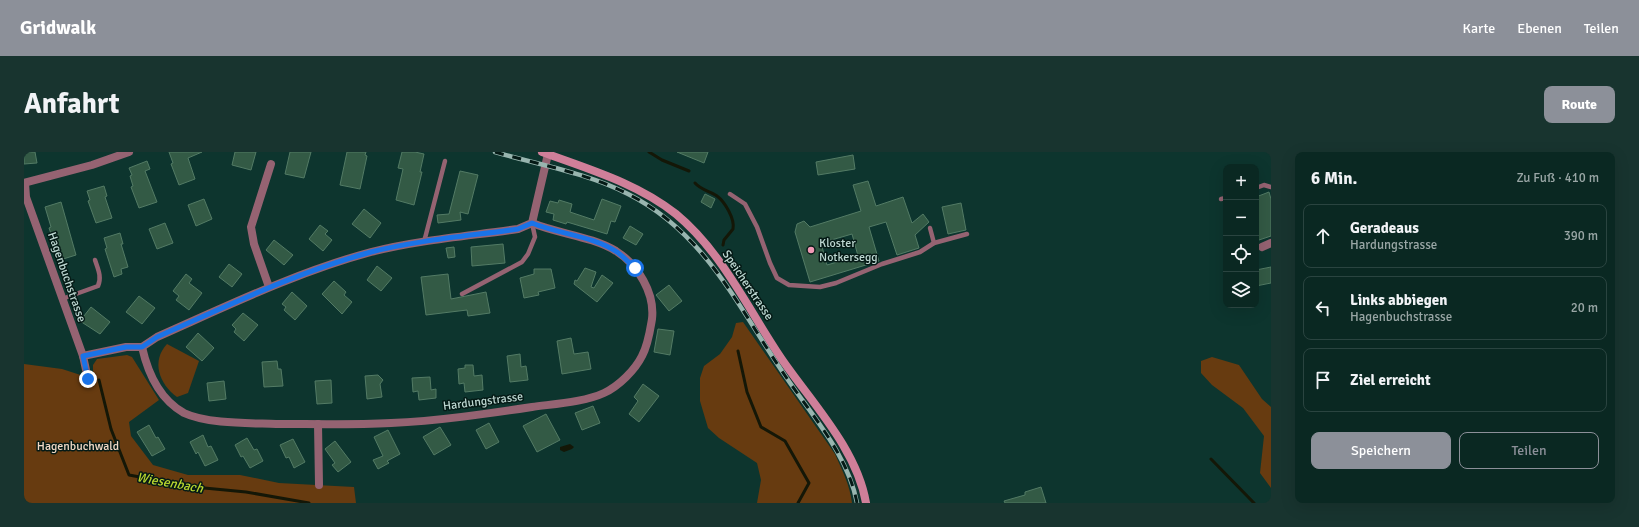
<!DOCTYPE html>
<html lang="de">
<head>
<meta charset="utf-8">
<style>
  :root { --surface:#0a2822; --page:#18342f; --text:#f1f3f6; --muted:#99a6a5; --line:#2a4440; --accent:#8c9099 }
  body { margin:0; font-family:Signika,sans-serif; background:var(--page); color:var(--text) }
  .controls { position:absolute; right:12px; top:12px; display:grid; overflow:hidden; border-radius:8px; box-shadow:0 4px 16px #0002 }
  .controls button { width:36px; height:36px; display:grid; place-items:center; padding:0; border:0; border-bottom:1px solid var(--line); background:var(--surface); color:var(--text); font:20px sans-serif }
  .stop { position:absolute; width:12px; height:12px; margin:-9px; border:3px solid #1a73e8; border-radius:50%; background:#fff }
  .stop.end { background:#1a73e8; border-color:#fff; box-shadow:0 1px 4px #0008 }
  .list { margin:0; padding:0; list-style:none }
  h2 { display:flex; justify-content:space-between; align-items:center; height:52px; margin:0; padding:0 16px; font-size:17px }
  h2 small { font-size:13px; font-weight:400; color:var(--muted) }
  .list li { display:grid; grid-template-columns:26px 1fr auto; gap:12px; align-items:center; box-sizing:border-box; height:64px; margin:0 8px 8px; padding:0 8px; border:1px solid var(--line); border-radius:8px }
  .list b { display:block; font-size:15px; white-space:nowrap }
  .list p { margin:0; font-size:13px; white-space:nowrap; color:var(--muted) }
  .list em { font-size:13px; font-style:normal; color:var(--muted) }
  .actions { display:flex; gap:8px; padding:12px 16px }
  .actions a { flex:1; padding:9px 0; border:1px solid var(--accent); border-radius:8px; text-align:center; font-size:14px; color:var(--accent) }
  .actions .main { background:var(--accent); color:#fff }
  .icon { flex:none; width:22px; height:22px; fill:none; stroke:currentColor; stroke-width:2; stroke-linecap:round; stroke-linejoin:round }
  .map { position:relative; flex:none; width:1247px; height:351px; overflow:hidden; border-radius:8px }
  header { display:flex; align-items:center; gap:24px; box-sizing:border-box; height:56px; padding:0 20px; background:var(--accent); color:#fff }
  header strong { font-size:19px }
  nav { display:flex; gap:22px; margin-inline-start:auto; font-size:14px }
  .intro { display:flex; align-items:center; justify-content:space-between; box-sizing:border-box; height:96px; padding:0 24px }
  h1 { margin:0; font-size:28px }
  .button { padding:10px 18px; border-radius:8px; background:var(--accent); color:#fff; font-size:14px; font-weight:700 }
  main { display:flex; gap:24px; padding:0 24px }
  aside { flex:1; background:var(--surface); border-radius:8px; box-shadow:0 4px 16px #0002 }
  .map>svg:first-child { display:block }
  .green { fill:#673b10 }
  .water { fill:#141707 }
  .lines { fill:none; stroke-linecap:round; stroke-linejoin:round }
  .stream { stroke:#141707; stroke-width:3 }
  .building { fill:#335a45; stroke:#537b65; fill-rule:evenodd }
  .service { stroke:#956372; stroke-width:4.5 }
  .minor { stroke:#956372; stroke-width:8 }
  .secondary { stroke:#cf7f99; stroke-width:8 }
  .rail-casing { stroke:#98b5af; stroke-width:4.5 }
  .rail { stroke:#051a16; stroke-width:3; stroke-dasharray:9; stroke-linecap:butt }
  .route { stroke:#1a73e8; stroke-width:5 }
  .poi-dot { fill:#f09ab5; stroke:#051a16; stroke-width:1.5 }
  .labels { text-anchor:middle; stroke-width:3; stroke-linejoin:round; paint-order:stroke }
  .poi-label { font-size:12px; fill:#bed8d2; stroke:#051a16; text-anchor:start }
  .street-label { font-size:12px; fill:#bed8d2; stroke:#051a16 }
  .park-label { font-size:12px; fill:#f1d9c6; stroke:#051a16 }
  .water-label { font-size:13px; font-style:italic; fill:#b9d62f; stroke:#051a16 }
</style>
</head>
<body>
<header>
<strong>Gridwalk</strong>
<nav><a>Karte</a><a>Ebenen</a><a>Teilen</a></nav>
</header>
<div class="intro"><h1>Anfahrt</h1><a class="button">Route</a></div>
<main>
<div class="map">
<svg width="1247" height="351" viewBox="0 0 1247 351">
  <rect width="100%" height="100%" fill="#0d352e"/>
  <g class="green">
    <path d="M719 170 811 302C818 318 826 333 828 351H733L737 328 733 311 695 286 684 276 676 249V226L680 214 696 202 708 185 712 171Z"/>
    <path d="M143 192 175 209 164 241 153 245C135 232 127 209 143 192Z"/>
    <path d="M103 203 108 205 135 248 105 270 107 284 129 313 164 323H216L255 331 330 335 332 351H0V212L38 217 69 227V213L73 207Z"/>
    <path d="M1188 205 1215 213 1238 247 1247 255V336L1236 321 1240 284 1219 256 1188 233 1177 221V209Z"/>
  </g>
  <path class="water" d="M546 292 550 295 548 297 540 300 536 298V295Z"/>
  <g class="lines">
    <g class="stream">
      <path d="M625 0 638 8 665 19"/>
      <path d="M671 31C677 38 686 39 693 44 701 50 711 67 709 77L700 88 699 93"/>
      <path d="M714 199 723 240 737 275 761 289 785 331 774 351"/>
      <path d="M75 228 87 277 105 323 170 335 222 340 285 351"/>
      <path d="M1187 307 1230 351"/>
    </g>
  </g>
  <g class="building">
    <path d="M0 0H11L13 11 0 12Z"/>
    <path d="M145 0H178L164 6 171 27 155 33 147 12 149 11Z"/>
    <path d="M211 0H232L227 18 208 13Z"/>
    <path d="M266 0H287L280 26 261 22Z"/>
    <path d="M323 0H342L341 3 343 4 336 37 316 33Z"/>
    <path d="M378 0H391L400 2 396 20H398L390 53 372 48 379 17 374 16Z"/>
    <path d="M653 0H684L680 11Z"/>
    <path d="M829 3 831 17 794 23 792 10Z"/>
    <path d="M123 9 126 17 121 19 133 50 115 56 107 35 109 34 106 24 108 23 105 16Z"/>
    <path d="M436 19 454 23 444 62 436 60 437 68 414 71 413 63 425 62Z"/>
    <path d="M844 29 852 54 879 45 888 71 899 62 905 70 891 83 895 96 873 103 862 70 845 75 855 109 786 130 771 80 773 72 780 69 786 75 837 59 829 33ZM828 82 834 104 803 113 797 91Z"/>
    <path d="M80 34 83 44 81 45 88 66 72 71 64 49 66 48 63 39Z"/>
    <path d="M1245 40 1247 47V84L1232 89V45Z"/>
    <path d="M681 42 691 47 687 56 677 50Z"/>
    <path d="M180 47 188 67 172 74 164 53Z"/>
    <path d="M578 47 597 54 591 70 587 69 583 82 543 70 542 72 529 68 530 62 522 60 526 49 534 51 535 48 548 52 546 60 570 68Z"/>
    <path d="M37 50 52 103 36 108 25 76 27 75 21 55Z"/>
    <path d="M937 51 942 78 924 82 918 55Z"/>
    <path d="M340 57 357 71 346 86 328 72Z"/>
    <path d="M141 71 149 91 133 97 125 77Z"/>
    <path d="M296 73 304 79 301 82 308 88 299 99 285 87Z"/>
    <path d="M606 74 619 82 612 93 599 86Z"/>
    <path d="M96 81 99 92H97L104 115 97 117 98 122 90 125 81 97 83 96 80 86Z"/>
    <path d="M250 88 269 103 260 113 242 98Z"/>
    <path d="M479 92 481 111 448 114 447 95Z"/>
    <path d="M430 95 431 105 424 106 422 96Z"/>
    <path d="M205 112 218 122 208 135 195 125Z"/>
    <path d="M353 114 368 126 357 139 343 128Z"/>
    <path d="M1247 115V131L1232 134V118Z"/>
    <path d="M561 116 572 120 567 135 570 136 578 123 589 131 573 150 550 132 551 128 553 129Z"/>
    <path d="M510 117H527L531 136 514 140 515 143 500 146 496 126 510 122Z"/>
    <path d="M162 122 168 127 165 131 178 141 165 158 152 148 155 144 149 139Z"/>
    <path d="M424 122 427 147 462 140 466 161 444 164 443 158 402 163 397 125Z"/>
    <path d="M310 129 322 140 320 143 328 150 318 162 298 142Z"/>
    <path d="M645 133 658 149 645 159 632 143Z"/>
    <path d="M268 140 283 154 271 168 260 158 262 155 258 152Z"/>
    <path d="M115 144 131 156 118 172 102 160Z"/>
    <path d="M67 155 86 170 76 182 56 169Z"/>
    <path d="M219 161 234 173 220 189 210 180 212 177 208 173Z"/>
    <path d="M634 177 650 179 646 203 630 200Z"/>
    <path d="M174 181 190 196 178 209 162 195Z"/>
    <path d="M547 186 550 202 564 200 567 217 538 222 533 189Z"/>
    <path d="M496 202 497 215 502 214 504 228 486 230 483 204Z"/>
    <path d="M253 209 254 217H257L259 234 240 235 238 210Z"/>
    <path d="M441 213H449L450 224 458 223 459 238 441 240 440 231 435 232 434 217 441 216Z"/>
    <path d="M354 223 359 228 356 232 358 245 343 247 341 224Z"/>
    <path d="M406 225 407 238 412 237V246L395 248 394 239 389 240 388 226Z"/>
    <path d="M307 228 308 251 293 252 291 229Z"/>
    <path d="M200 229 202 247 185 249 183 231Z"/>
    <path d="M619 232 635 244 615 270 605 262 614 249 610 245Z"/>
    <path d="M569 254 576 271 558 278 551 261Z"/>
    <path d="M522 262 536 288 513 300 499 274Z"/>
    <path d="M465 271 475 290 462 297 452 278Z"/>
    <path d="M125 273 132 286 134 285 141 297 128 304 113 280Z"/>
    <path d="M416 275 427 293 410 303 399 285Z"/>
    <path d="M364 278 376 302 363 309 365 311 354 317 349 308 359 304 350 285Z"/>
    <path d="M179 283 184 295 187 294 194 308 181 314 174 300 172 302 166 290Z"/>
    <path d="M223 286 230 298 233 297 239 309 226 316 219 304 217 305 211 293Z"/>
    <path d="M269 287 281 310 270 316 265 305 262 306 256 293Z"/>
    <path d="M311 289 327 310 314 320 308 313 311 311 301 297Z"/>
    <path d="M1017 335 1022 351H981L980 349 1001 343V340Z"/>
  </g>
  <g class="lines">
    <g class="service">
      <path d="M1232 36 1240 33 1247 35"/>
      <path d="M706 42 721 52 733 75 746 111 753 126 765 133 796 135 812 131 858 112 896 100 910 91 943 82"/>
      <path d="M1197 47 1202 46"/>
      <path d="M906 76 910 91"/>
      <path d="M400 90 421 9"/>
      <path d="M438 142 498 110 504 102 511 85 508 71"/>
      <path d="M38 147 74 134C78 125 74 117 71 108"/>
    </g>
    <g class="minor">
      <path d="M0 31 68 13 105 0"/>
      <path d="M1 31 2 45 59 204 64 227"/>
      <path d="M1238 95 1247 91"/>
      <path d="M245 135 230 92 227 75 247 12"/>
      <path d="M118 195C124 222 135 247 160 261 183 272 226 271 252 272 290 272 329 273 367 271 414 269 461 262 508 255 529 252 561 250 580 241 595 234 611 218 618 204 624 193 626 179 628 167 631 141 614 113 592 99 567 84 535 82 508 71"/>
      <path d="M59 204 102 195H118L133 185C203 154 273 120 347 100 394 88 445 84 494 77L508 71 524 2"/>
      <path d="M294 272 295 333"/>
    </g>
    <path class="secondary" d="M518 0C564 17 613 31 652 62 698 100 724 157 757 206 787 250 833 297 842 351"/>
    <g class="rail-casing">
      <path id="rail" d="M471 0C516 13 563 21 604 42 682 81 715 157 762 225 789 265 824 303 833 351"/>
    </g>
    <use href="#rail" class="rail"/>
  </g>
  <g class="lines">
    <path class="route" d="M64 227 59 204 102 195H118L133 185C203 154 273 120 347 100 394 88 445 84 494 77L508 71C534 82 570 84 593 100 599 104 605 111 611 116"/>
  </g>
  <circle class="poi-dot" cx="787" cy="98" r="4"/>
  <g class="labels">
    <g class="poi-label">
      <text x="795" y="95">Kloster<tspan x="795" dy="14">Notkersegg</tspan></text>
    </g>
    <g class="street-label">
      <text transform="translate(43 125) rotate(71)" y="4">Hagenbuchstrasse</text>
      <text transform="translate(724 133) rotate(56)" y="4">Speicherstrasse</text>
      <text transform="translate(459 249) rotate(-7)" y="4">Hardungstrasse</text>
    </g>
    <g class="park-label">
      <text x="54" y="298">Hagenbuchwald</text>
    </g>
    <g class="water-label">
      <text transform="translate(146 330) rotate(10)" y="5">Wiesenbach</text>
    </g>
  </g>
</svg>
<div class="controls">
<button>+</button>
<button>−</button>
<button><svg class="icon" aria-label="locate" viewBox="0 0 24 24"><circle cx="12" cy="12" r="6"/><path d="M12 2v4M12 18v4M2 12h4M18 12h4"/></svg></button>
<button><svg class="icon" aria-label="layers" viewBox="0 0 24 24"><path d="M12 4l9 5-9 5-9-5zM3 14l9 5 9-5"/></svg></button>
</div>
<div class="stop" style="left:611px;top:116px"></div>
<div class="stop end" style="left:64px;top:227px"></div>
</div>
<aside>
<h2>6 Min.<small>Zu Fuß · 410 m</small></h2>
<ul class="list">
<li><svg class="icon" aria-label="ahead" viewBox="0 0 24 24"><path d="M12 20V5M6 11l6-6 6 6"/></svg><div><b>Geradeaus</b><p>Hardungstrasse</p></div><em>390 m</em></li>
<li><svg class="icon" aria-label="left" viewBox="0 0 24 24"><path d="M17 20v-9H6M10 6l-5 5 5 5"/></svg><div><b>Links abbiegen</b><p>Hagenbuchstrasse</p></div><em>20 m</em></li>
<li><svg class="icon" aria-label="arrive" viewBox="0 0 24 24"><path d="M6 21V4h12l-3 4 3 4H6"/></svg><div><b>Ziel erreicht</b></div></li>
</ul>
<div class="actions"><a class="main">Speichern</a><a>Teilen</a></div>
</aside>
</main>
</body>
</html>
